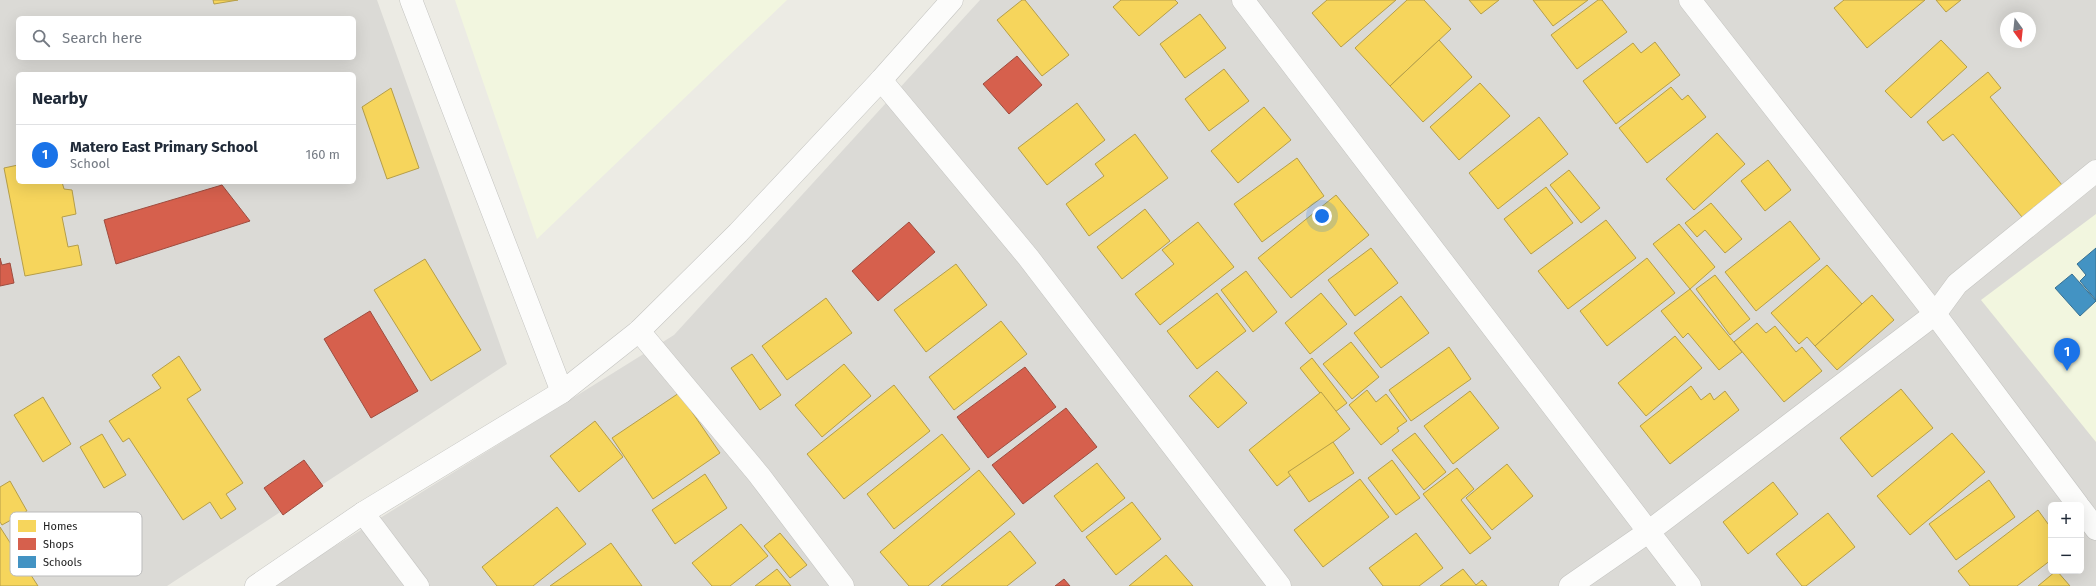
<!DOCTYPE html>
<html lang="en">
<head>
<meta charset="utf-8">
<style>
  :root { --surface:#fff; --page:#f2f2f3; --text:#1f2937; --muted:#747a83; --line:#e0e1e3; --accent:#1a73e8 }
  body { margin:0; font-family:"Fira Sans",sans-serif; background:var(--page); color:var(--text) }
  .controls { position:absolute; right:12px; bottom:12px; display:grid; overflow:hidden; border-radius:6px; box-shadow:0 4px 16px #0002 }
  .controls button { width:36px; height:36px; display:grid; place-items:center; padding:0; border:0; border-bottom:1px solid var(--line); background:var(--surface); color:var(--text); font:20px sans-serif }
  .compass { position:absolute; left:2000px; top:12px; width:36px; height:36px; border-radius:50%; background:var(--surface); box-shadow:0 4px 16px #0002; rotate:165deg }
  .you { position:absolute; left:1322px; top:216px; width:14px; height:14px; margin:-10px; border:3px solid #fff; border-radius:50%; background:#1a73e8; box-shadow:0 0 0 6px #1a73e833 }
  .badge { display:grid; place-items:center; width:26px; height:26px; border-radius:50%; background:var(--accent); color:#fff; font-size:13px; font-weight:700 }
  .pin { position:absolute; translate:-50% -33px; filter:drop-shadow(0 1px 2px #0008) }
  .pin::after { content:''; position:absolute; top:21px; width:14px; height:12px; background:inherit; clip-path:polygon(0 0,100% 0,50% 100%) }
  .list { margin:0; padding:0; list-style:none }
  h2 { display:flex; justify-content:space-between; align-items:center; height:52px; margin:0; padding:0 16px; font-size:17px }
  h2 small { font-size:13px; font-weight:400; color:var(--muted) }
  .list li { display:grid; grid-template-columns:26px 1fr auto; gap:12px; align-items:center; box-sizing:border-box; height:60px; padding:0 16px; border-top:1px solid var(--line) }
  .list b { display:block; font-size:15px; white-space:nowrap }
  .list p { margin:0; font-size:13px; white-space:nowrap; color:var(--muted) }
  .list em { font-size:13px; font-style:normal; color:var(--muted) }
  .icon { flex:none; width:22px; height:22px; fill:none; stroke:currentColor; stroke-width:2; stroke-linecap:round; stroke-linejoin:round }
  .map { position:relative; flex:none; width:2096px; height:586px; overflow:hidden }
  .search { position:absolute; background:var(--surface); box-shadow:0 4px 16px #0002; left:16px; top:16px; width:340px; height:44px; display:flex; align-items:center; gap:10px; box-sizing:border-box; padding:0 14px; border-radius:6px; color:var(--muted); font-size:15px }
  .panel { position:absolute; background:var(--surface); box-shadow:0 4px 16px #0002; left:16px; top:72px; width:340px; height:112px; border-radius:6px }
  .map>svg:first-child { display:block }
  .residential { fill:#dbdad6; fill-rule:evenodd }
  .education { fill:#f2f6df }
  .homes { fill:#f6d55c; stroke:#b59e49 }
  .shops { fill:#d6604d; stroke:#9e4c3f }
  .schools { fill:#4393c3; stroke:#387091 }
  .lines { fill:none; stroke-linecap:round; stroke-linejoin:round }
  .minor-casing { stroke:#c4c4c1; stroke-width:23 }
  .minor { stroke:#fcfcfb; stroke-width:22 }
  .key { fill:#fff; stroke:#bbb; stroke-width:1 }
  .key-label { font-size:11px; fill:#1d1d1d }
</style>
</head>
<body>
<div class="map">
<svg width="2096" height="586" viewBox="0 0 2096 586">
  <rect width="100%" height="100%" fill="#ecebe4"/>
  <g class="residential">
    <path d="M0 0H377L507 364 167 586H0ZM18 18H354V58H18ZM18 74H354V182H18Z"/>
    <path d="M980 0H2096V586H271L674 335ZM2006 18H2030V42H2006ZM2051 505H2081V571H2051Z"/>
  </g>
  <g class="education">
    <path d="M455 0H787L537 239Z"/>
    <path d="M2096 214V442L1981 300Z"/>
  </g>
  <g class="homes">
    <path d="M213 0H238L214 4Z"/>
    <path d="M1022 0H1025L1069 55 1042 76 997 20Z"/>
    <path d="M1121 0H1175L1178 3 1139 36 1113 7Z"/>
    <path d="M1327 0H1396L1341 47 1312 13Z"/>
    <path d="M1407 0H1424L1451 29 1390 86 1355 48Z"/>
    <path d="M1469 0H1499L1481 14Z"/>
    <path d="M1533 0H1588L1553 26Z"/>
    <path d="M1598 0H1602L1627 32 1577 69 1551 35Z"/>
    <path d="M1844 0H1925L1867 48 1834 8Z"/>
    <path d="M1936 0H1961L1946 12Z"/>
    <path d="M1200 14 1226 48 1185 78 1160 44Z"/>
    <path d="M1439 40 1472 77 1423 122 1390 86Z"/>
    <path d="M1941 40 1967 67 1911 118 1885 91Z"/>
    <path d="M1655 42 1680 75 1616 124 1583 81 1633 43 1641 53Z"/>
    <path d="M1224 69 1249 101 1209 131 1185 99Z"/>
    <path d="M1988 72 2001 88 1990 97 2062 185 2022 217 1953 134 1943 141 1927 122Z"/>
    <path d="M1480 83 1510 116 1459 160 1430 127Z"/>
    <path d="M1671 87 1682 100 1688 95 1706 117 1647 163 1619 128Z"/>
    <path d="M391 88 419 168 387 179 362 107Z"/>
    <path d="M1077 103 1105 140 1047 185 1018 148Z"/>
    <path d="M1264 107 1291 140 1238 183 1211 151Z"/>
    <path d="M1539 117 1568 154 1498 209 1469 173Z"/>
    <path d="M1717 133 1745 164 1694 210 1666 179Z"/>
    <path d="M1135 134 1168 178 1089 236 1066 204 1104 176 1095 164Z"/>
    <path d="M1297 158 1324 196 1262 242 1234 204Z"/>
    <path d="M1768 160 1791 190 1765 211 1741 181Z"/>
    <path d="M18 165V182H62L64 189 72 190 76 214 62 217 68 247 78 245 82 265 25 276 4 168Z"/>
    <path d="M1569 170 1600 208 1581 223 1550 185Z"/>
    <path d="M1546 187 1573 223 1531 254 1504 219Z"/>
    <path d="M1336 195 1369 235 1291 298 1258 258Z"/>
    <path d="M1711 203 1742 239 1725 253 1705 230 1697 237 1685 223Z"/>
    <path d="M1145 209 1170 241 1122 279 1097 247Z"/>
    <path d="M1606 220 1636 258 1568 309 1538 271Z"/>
    <path d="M1790 221 1820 259 1756 311 1725 272Z"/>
    <path d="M1198 222 1234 267 1160 325 1135 294 1174 264 1162 250Z"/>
    <path d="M1679 224 1715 267 1690 289 1653 244Z"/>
    <path d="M1371 248 1398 283 1355 316 1328 280Z"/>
    <path d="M1647 258 1675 293 1607 346 1580 311Z"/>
    <path d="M425 259 481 350 431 381 374 290Z"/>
    <path d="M956 264 987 305 926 352 894 310Z"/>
    <path d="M1827 265 1862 304 1815 346 1807 337 1799 344 1771 313Z"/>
    <path d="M1246 271 1277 312 1253 332 1221 290Z"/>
    <path d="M1715 275 1750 319 1730 335 1696 289Z"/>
    <path d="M1690 289 1742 352 1719 370 1688 333 1683 338 1661 311Z"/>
    <path d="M1217 293 1246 331 1197 369 1167 331Z"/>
    <path d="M1321 293 1347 324 1310 354 1285 323Z"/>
    <path d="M1872 295 1894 320 1837 370 1815 346Z"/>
    <path d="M1401 296 1429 333 1381 368 1354 333Z"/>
    <path d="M826 298 852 333 787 380 762 346Z"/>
    <path d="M1001 321 1027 354 954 410 929 377Z"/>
    <path d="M1757 323 1766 333 1775 326 1796 352 1802 347 1822 371 1784 402 1734 342Z"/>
    <path d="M1675 336 1702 368 1646 416 1618 383Z"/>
    <path d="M1351 342 1379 377 1352 399 1323 364Z"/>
    <path d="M1449 347 1471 379 1411 421 1389 390Z"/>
    <path d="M752 354 781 395 760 410 731 368Z"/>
    <path d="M179 356 201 390 187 399 243 483 226 494 236 509 221 519 210 502 183 520 129 438 123 442 109 421 161 388 152 375Z"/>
    <path d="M1312 358 1347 403 1335 412 1300 368Z"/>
    <path d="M844 364 871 396 822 437 795 405Z"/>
    <path d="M1217 371 1247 403 1218 428 1189 396Z"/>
    <path d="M894 385 930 431 844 499 807 454Z"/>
    <path d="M1691 386 1701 400 1710 393 1714 400 1725 391 1739 410 1670 464 1640 426Z"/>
    <path d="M1901 389 1933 428 1872 477 1840 438Z"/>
    <path d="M1367 390 1376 402 1386 394 1407 421 1397 428 1399 431 1381 445 1349 405Z"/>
    <path d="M1470 391 1499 428 1453 464 1424 426Z"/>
    <path d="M1321 392 1350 429 1277 486 1249 450Z"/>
    <path d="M679 393 720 453 653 499 612 438Z"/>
    <path d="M43 397 71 444 43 462 14 415Z"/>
    <path d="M595 421 623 457 579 492 550 456Z"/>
    <path d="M1415 433 1446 472 1424 490 1392 450Z"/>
    <path d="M1952 433 1985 472 1910 535 1877 496Z"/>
    <path d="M102 434 126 475 104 488 80 447Z"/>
    <path d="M942 434 970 469 894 529 867 494Z"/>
    <path d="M1333 442 1354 473 1309 502 1288 472Z"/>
    <path d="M1392 460 1420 498 1396 515 1368 478Z"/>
    <path d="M1097 463 1125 498 1082 532 1054 496Z"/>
    <path d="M1507 464 1533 496 1492 530 1466 498Z"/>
    <path d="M1457 468 1474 489 1461 500 1491 538 1470 554 1423 494Z"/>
    <path d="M979 470 1015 514 928 586H909L880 552Z"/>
    <path d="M705 474 727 508 675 544 652 510Z"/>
    <path d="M1360 479 1389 517 1323 567 1294 530Z"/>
    <path d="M1989 480 2015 517 1956 560 1929 524Z"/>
    <path d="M10 481 27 511 2 525 0 522V487Z"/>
    <path d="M1773 482 1798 514 1748 554 1723 522Z"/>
    <path d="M1132 502 1161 539 1116 575 1086 537Z"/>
    <path d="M557 507 586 544 533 586H497L482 567Z"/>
    <path d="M2038 510 2051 528V560L2017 586H1970L1958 571Z"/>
    <path d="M1828 513 1855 547 1806 586H1802L1776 554Z"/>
    <path d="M741 524 768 556 730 586H712L692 563Z"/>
    <path d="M0 527 38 586H0Z"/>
    <path d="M1010 531 1036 563 1007 586H941Z"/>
    <path d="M780 533 807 565 790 578 764 546Z"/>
    <path d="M1416 533 1443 568 1419 586H1383L1369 568Z"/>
    <path d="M611 543 642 586H550Z"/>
    <path d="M1166 555 1193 586H1129Z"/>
    <path d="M777 569 791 586H755Z"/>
    <path d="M1463 569 1476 585 1482 580 1487 586H1440Z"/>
    <path d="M2057 571 2070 586H2038L2056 571Z"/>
  </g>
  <g class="shops">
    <path d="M1017 56 1042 85 1009 114 983 84Z"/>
    <path d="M222 185 250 221 116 264 104 220Z"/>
    <path d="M909 222 935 252 878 301 852 271Z"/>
    <path d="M0 258 2 265 10 263 14 283 0 286Z"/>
    <path d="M370 311 418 391 371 418 324 339Z"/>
    <path d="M1025 367 1056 407 988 458 957 417Z"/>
    <path d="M1066 408 1097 447 1023 504 992 465Z"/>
    <path d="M304 460 323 486 283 515 264 488Z"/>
    <path d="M1064 579 1070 586H1055Z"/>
  </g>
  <g class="schools">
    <path d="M2096 248V300L2080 281 2086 275 2077 264Z"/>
    <path d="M2072 274 2096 301 2080 316 2055 288Z"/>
  </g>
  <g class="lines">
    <g class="minor-casing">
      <g id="minor">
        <path d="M411 0 562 392"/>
        <path d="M1243 0 1690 586"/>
        <path d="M1690 0 1935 314 2078 505"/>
        <path d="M881 80 1028 257 1280 586"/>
        <path d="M639 331 759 475 843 586"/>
        <path d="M2081 509 2096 529"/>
        <path d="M363 513 418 586"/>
        <path d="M256 586 363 513 562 392 639 331 738 233 881 80 952 0"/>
        <path d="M1570 586 1648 532 1935 314 1957 284 2096 171"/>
      </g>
    </g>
    <use href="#minor" class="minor"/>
  </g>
  <rect x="10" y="512" width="132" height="64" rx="6" class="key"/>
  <rect x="18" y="520" width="18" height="12" fill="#f6d55c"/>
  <rect x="18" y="538" width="18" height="12" fill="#d6604d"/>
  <rect x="18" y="556" width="18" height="12" fill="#4393c3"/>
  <g class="key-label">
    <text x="43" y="530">Homes</text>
    <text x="43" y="548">Shops</text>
    <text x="43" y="566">Schools</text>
  </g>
</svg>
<div class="controls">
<button>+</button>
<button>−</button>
</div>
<svg class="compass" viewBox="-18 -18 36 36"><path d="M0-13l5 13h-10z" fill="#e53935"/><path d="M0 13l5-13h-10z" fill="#747a83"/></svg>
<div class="you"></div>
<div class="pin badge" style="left:2067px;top:371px">1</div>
<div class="search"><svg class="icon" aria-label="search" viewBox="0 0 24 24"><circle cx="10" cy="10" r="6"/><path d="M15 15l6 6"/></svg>Search here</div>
<section class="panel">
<h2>Nearby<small></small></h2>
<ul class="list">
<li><span class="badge">1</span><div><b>Matero East Primary School</b><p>School</p></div><em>160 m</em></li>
</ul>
</section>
</div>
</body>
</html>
